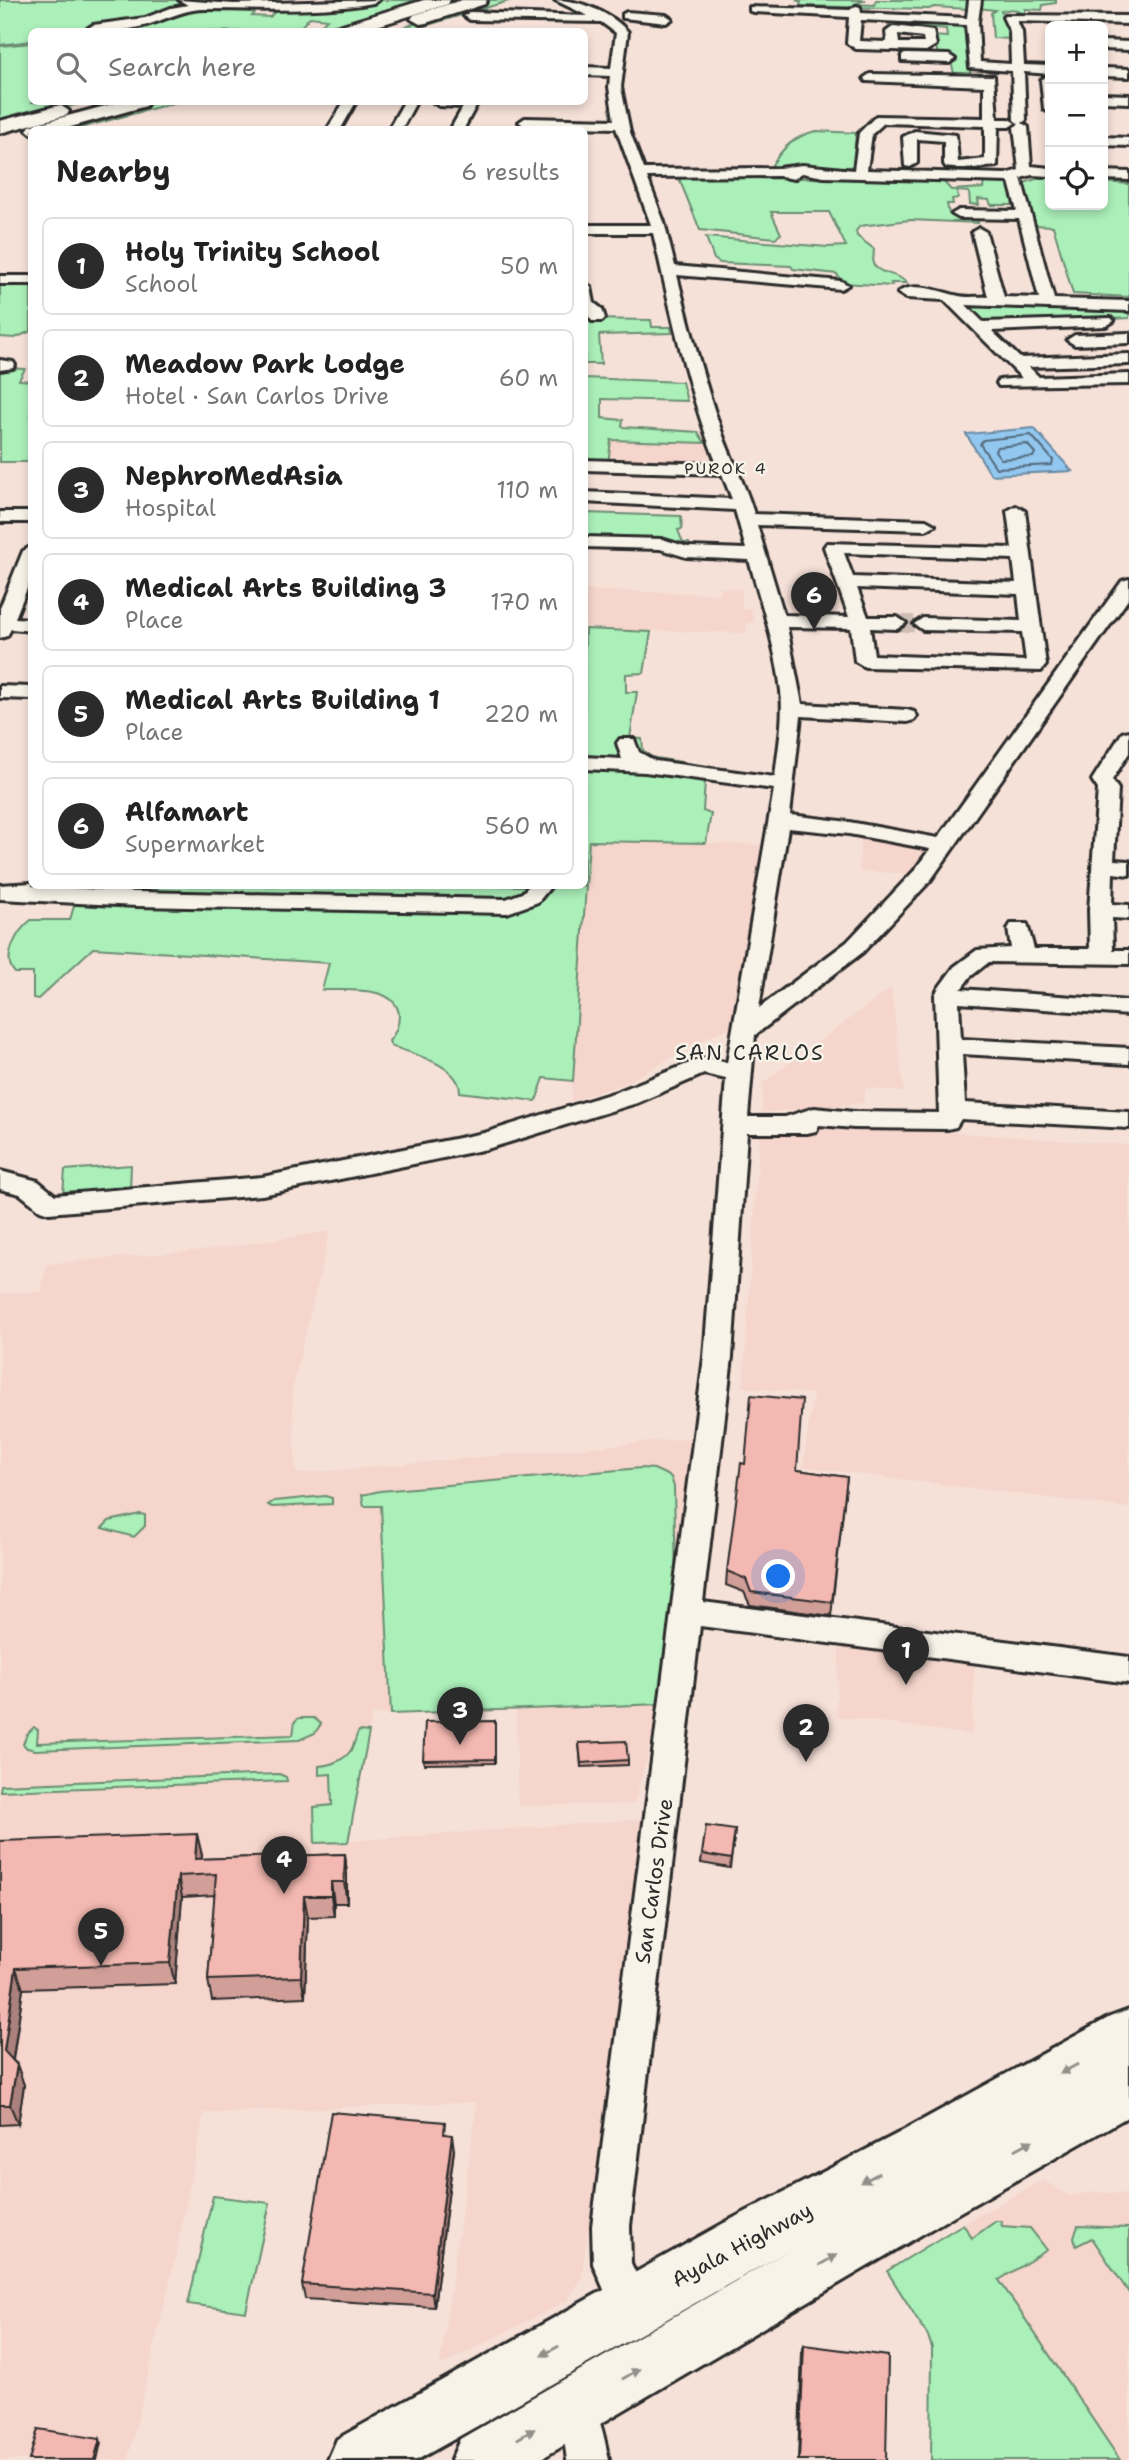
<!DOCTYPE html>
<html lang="en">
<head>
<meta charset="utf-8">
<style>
  :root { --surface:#fff; --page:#f6f6f6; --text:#222; --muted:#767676; --line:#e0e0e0; --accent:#2b2b2b }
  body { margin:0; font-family:"Shantell Sans",sans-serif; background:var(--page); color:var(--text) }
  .controls { position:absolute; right:21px; top:21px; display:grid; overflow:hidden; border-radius:10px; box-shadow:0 4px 10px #0003 }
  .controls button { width:63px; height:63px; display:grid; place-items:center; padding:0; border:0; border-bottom:2px solid var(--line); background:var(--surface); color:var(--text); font:35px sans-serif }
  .you { position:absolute; left:779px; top:1577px; width:24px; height:24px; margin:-18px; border:5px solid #fff; border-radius:50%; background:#1a73e8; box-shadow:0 0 0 10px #1a73e833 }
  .badge { display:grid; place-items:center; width:46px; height:46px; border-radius:50%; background:var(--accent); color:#fff; font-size:23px; font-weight:700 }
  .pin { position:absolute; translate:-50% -58px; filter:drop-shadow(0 2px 4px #0008) }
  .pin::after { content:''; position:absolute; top:37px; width:24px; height:21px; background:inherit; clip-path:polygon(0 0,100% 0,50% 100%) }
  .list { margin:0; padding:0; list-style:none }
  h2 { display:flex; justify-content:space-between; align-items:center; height:91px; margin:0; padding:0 28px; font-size:30px }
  h2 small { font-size:23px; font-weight:400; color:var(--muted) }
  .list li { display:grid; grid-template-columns:46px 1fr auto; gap:21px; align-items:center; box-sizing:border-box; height:98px; margin:0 14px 14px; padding:0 14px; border:2px solid var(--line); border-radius:10px }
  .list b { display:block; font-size:26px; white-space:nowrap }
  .list p { margin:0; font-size:23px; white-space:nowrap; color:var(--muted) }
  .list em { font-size:23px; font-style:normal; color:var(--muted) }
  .icon { flex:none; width:38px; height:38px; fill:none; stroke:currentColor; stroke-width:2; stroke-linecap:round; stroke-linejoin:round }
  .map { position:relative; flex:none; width:1129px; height:2460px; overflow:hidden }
  .search { position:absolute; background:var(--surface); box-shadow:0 4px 10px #0003; left:28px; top:28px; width:560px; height:77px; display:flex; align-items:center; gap:18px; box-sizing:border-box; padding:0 24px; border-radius:10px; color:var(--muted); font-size:26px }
  .panel { position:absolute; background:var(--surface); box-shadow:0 4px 10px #0003; left:28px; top:126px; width:560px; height:763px; border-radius:10px }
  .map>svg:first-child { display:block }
  .built { fill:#f5d5cc }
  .green { fill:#abefb9; stroke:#6b8d72; stroke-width:2 }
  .water { fill:#92c7f0; stroke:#6989a1; stroke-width:2 }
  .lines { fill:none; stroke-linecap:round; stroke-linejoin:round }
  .shore { stroke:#54697a; stroke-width:2 }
  .minor-tunnel { stroke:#cdbdb5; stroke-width:17; stroke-dasharray:17 9; stroke-linecap:butt }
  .minor-casing { stroke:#2b2b2b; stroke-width:6 }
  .highway-casing { stroke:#2b2b2b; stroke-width:6 }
  .minor { fill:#f7f3e8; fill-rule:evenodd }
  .highway { fill:#f7f3e8; fill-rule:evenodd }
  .wall { fill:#d19e98; stroke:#2b2b2b; stroke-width:2 }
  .shaded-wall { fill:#aa817c; stroke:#2b2b2b; stroke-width:2 }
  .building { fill:#f3b8b1; stroke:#2b2b2b; stroke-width:2 }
  .oneway { fill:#918f8a }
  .labels { text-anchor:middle; stroke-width:5; stroke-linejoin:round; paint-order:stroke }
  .far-neighbourhood-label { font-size:16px; letter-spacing:2px; fill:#2b2b2b; stroke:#f7f3e8 }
  .quarter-label { font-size:21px; letter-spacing:2px; fill:#2b2b2b; stroke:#f7f3e8 }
  .near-street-label { font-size:21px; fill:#2b2b2b; stroke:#f7f3e8 }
</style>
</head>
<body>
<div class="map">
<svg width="1129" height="2460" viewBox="0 0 1129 2460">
  <rect width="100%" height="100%" fill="#f6e1d8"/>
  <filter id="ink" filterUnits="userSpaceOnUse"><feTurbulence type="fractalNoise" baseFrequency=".0143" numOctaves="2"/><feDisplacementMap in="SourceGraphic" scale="14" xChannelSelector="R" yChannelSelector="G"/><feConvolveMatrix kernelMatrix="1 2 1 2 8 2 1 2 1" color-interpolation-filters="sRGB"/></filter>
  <g filter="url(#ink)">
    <g class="built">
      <path d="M610 440 705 443 713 467 608 464Z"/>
      <path d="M720 588 742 589V608L751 609 754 622 746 623 747 633 585 629V590L719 594Z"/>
      <path d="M861 833 934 846 915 874 859 871Z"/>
      <path d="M589 840 767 845 732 1025 625 1083 571 1101Z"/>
      <path d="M891 988 904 1092 866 1088 863 1103 762 1113 763 1083Z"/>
      <path d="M832 1124 1129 1145V1508L803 1467 813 1394 743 1387 760 1130Z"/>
      <path d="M330 1231 292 1389 296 1474 692 1438 662 1704 634 1804 518 1806 516 1711 372 1714 348 1841 647 1819 581 2280 566 2301 440 2366 477 2102 204 2113 176 2254 128 2460H0V1293L41 1292 47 1264 214 1249Z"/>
      <path d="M840 1638 975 1654 972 1735 836 1716Z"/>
      <path d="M1043 2180 1069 2196 1093 2192 1129 2194V2460H1120L963 2224Z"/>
    </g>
    <g class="green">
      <path d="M0 0H183L196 6 158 11 153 15 158 16 84 31 32 32 31 41 0 45Z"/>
      <path d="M376 0H435L331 31H302L320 26 327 19 310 17 297 31 89 32 205 7 241 9 260 7 252 16 270 17 278 8Z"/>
      <path d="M489 0H512L408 31 388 32Z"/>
      <path d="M796 0H866L854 4 874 5 876 0H970L968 9 934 7 929 9 800 6 801 2Z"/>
      <path d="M980 0H1056V3L1043 5 1042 10 1025 9V14L1012 9 1001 11 1008 26 1010 39 993 38 991 13 995 10 977 8Z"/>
      <path d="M926 21 967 25 969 64 973 67 970 69V74L954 73 949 54H942L943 58H939L933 36 947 37 946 29 905 25 904 29 890 26 889 23 925 24Z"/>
      <path d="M31 43 32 102H87L0 124V46Z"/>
      <path d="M150 102H177L77 129 50 130Z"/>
      <path d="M816 131 856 133 854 155 858 157 857 166 848 167 847 170 770 168C781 150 793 136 816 131Z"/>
      <path d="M678 176 942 180 951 190 983 188 984 181H1007L1012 184 1014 205H991L989 200 978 199 979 205 970 204 969 192 957 191 958 198 952 199 953 204H947L949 214 976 215 978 223 910 220 860 226 856 231 857 236 874 249 873 264C881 276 897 272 907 283H891L892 286 842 283 837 274 793 269 791 266 720 263 714 259 706 237 828 247 846 246 829 212H771L781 234 775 238 700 230Z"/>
      <path d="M1039 178H1050V205H1103V182L1129 184V297L1073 294 1053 226 1033 225 1024 183Z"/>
      <path d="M0 284 31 285V331L15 338 0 337Z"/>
      <path d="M966 305 1129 308V318L994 324 981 323Z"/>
      <path d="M585 319 651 320 652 327H671L672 333 599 335 601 364H585Z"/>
      <path d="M0 368 25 369 19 380 31 381V462H0Z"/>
      <path d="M585 378 682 382 687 401 602 399V418L623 420 622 426 624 427 698 432 705 443 611 440 608 464 585 463Z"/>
      <path d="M585 513 681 516 682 529 678 530 683 543H689L690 550 585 539Z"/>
      <path d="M585 629 651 632 644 673 626 674V692H637L630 738 642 739 643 750 650 757 706 766 703 811 711 814 706 843 589 841 573 1081 544 1078 536 1101 460 1092C460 1065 413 1054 391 1046L389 1041C396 1033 399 1026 399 1015 396 984 345 991 322 990L329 963 93 948 38 999 33 998V973H15C1 958 17 931 31 920H70L75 902 120 895 135 886H584Z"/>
      <path d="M131 1165 130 1189 63 1194 65 1170Z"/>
      <path d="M641 1468 654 1469 671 1477 674 1487 676 1582 662 1704 391 1714 381 1506H364L362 1495 380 1491Z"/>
      <path d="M325 1496 332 1498V1504L272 1507 268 1505 274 1501Z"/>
      <path d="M140 1514 145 1515V1526L134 1537 102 1528 109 1521Z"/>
      <path d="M299 1718H314L321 1724 315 1733 299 1740 35 1750 27 1748 23 1744 27 1734 34 1727 38 1730 37 1743 293 1735 295 1721Z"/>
      <path d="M359 1731 369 1732 348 1842 315 1843 314 1807 332 1805 331 1774 319 1775V1766C332 1765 348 1759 353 1746 356 1740 355 1736 359 1731Z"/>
      <path d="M279 1774 286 1777 287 1781 0 1791 1 1785Z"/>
      <path d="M213 2196 270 2203 246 2312 188 2304Z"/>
      <path d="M996 2221H1001L1002 2226 1030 2228 1047 2250 999 2280 1120 2460H931L932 2348 928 2336 887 2271 963 2224 972 2238Z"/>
      <path d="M1078 2226 1129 2228V2293L1092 2238 1076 2246 1074 2237Z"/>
    </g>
    <path class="water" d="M1034 428 1072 471 991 475 966 434Z"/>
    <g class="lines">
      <g class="shore">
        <path d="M1031 435 1053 460 1052 465 996 468 980 444 983 440Z"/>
        <path d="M1027 444 1035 453 1033 457 1001 459 995 451 997 447Z"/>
      </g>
      <path class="minor-tunnel" d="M897 623 923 624"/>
      <g class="minor-casing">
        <g id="minor">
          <path d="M179 0 234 4 379 0 373 3C318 13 261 9 205 9 187 9 170 17 153 23 134 30 109 32 89 32L87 29 93 25 145 18 171 8 188 5Z"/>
          <path d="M555 0C580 0 612 13 628 32L621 87 630 132 644 169 779 168 802 165 854 170 859 133 876 116 984 118V86L866 81 864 78 870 74 994 76 997 119H1009L1015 123 1009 127H998L997 166 962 169 946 167 944 164V141L917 139V163L910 167 905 166 903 137 915 131 956 135 958 162 985 159V126L884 123 872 134 867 170 1006 174 1019 170 1014 127 1019 124 1014 120 1012 71 970 68 966 25 861 20 859 41 887 42 886 32 894 26 933 31 936 45 926 51 856 49 847 43 849 17 754 12 750 11V7L850 10 856 6 860 7 861 13 967 18 969 0H981L978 22 980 62 1011 64 1010 32 1003 17 1005 15 1129 16V24L1017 21 1022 32 1024 65 1050 66V74L1024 72 1026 120 1022 123 1028 127 1031 166 1050 168V176L1032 175 1021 178 1054 299 1129 301V311L966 305 983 322 1111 318 1114 321 1106 326 992 331 1020 358 1129 354V364L1029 367 1039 377 1129 374V384L999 386 997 383 999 380 1022 378 944 300 906 298 898 293C913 280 943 293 959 296 968 298 979 296 988 297L972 232 979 228 986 232 1004 297 1039 298 1019 219 959 218 952 214 959 210 1017 211 1009 182 824 177 802 173 794 179 779 176 647 177 664 222 675 266 841 281 848 285 841 289 677 275C690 327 703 379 721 430 731 460 745 483 754 514L926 520 935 525 926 530 757 525 784 615 849 617 824 547 827 543 1012 548 1007 511 1016 506 1025 511 1046 665 1041 671 865 667 855 661 851 628 787 627 802 704 907 710 914 712 917 716 914 720 907 722 801 716 790 815 849 822 938 838 1122 581 1129 579V598L930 881 863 952 755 1035 748 1117H785L814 1108 854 1112 939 1113 935 995 938 989 954 967 977 950 1011 948 1008 929 1011 924H1027L1034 949H1090L1089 910 1098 789 1092 780 1122 733 1129 731V753L1112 780 1118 789 1114 860 1129 861V875L1113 873 1112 904 1129 905V919L1112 918 1113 950H1129V964L989 962 970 977 961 989 1129 1001V1015L959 1003 961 1039 1129 1048V1064L962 1054 965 1103 1129 1112V1128L961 1119 956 1127 947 1129 854 1128 819 1125 816 1131 807 1133H747L732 1357 703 1602 1129 1657V1683L700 1626 630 2226 631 2263 651 2306 645 2320 631 2326 617 2320 593 2264 592 2226 704 1357 726 1079 704 1074 637 1103 487 1149 262 1195 49 1213 40 1210 20 1194 0 1189V1171L38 1181 55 1195 262 1177 484 1133 619 1091 700 1059 709 1058 727 1063 774 789 645 772 584 769V757L622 759 617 743 620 739H634L639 752 655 761 775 777C778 749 784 719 781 691 776 647 761 603 749 560L686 557 660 549 584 547V537L662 539 688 547 746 549 735 510 584 502V492L732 499 722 474 584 470V460L717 464C687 390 671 311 653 233H584V225H651L616 128 525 126 519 122 525 118 614 120 609 87 610 76 584 75V67L611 68 616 33 601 22 470 20 464 16 470 12 588 16ZM898 34 923 37 924 43H899ZM844 553 1013 559 1016 583 853 577ZM857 588 1018 594 1021 621 923 618 914 624 923 630 1022 632 1026 661 874 655 870 628 897 629 906 623 897 617H868ZM788 828 849 834 930 849 914 871 847 942 759 1008Z"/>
          <path d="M627 12 666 15 672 19 666 23 623 18V14Z"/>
          <path d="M1103 41 1129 42V50L1103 49Z"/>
          <path d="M906 54 949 55 955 59 949 63 902 61V55Z"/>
          <path d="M1103 68 1129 69V77L1103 76Z"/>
          <path d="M1047 76 1050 77V113L1044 109 1041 80Z"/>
          <path d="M1103 94 1129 95V103L1103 102Z"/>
          <path d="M344 102H356L340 130H327Z"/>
          <path d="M404 102H416L401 130H388Z"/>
          <path d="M433 102H478L463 130H450L463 107 439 106Z"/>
          <path d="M1103 137 1129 138V146L1103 145Z"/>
          <path d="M1103 171 1129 172V180L1103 179Z"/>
          <rect x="0" y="276" width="32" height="8"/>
          <path d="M584 283 591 287 594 303 602 309 605 318 602 321H592L584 310Z"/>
          <path d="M1129 333V343L1075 345 1067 340 1075 335Z"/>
          <path d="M0 360 13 362 15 365 13 368 0 370Z"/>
          <rect x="0" y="512" width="32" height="10"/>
          <path d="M32 546V576L15 618 32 619V631L11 629 7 636 0 638V608L23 551Z"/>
          <path d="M0 686 32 687V699L0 698Z"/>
          <path d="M32 883V886L137 892 506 899 522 893 529 886H551L538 902 507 913 137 906 0 899V885Z"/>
          <path d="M571 2388C599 2399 603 2433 609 2460H567L563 2433 551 2408 557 2394Z"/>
        </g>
      </g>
      <g class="highway-casing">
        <g id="highway">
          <path d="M424 0H450L448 4 358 32H330L332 28Z"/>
          <path d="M462 0H487L485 4 426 23 420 24 411 19 414 15Z"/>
          <path d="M120 102H148L146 106 60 130H32V134L27 130 30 126Z"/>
          <path d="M60 105 69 111 67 115 0 133V121Z"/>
          <path d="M1129 2010V2116L960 2212 539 2460H451L460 2439 793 2248 417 2460H328L337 2439 724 2223 895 2135 1110 2017Z"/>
        </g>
      </g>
      <use href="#minor" class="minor"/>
      <use href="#highway" class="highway"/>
    </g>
    <g class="wall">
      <path d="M797 1470 847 1477 831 1616 750 1605 744 1592 726 1585 727 1571Z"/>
      <path d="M495 1721V1763L424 1764 423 1760Z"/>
      <path d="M579 1743 628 1760V1765L581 1767Z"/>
      <path d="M735 1830 730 1868 701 1863 702 1854Z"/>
      <path d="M0 1841 202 1855 201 1859 345 1854 347 1875V1903H334V1916L308 1917 305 1997 212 2001 208 1980 215 1895 182 1897 175 1984 23 1989 13 2060 17 2065 24 2085 18 2124 0 2125Z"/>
      <path d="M446 2134 454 2150 434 2307 305 2299 302 2284Z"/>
      <path d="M804 2345 886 2460H798L802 2353Z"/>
    </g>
    <g class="shaded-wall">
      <path d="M197 1834 202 1855 200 1875 195 1859Z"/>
      <path d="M345 1854 347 1875V1903L344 1882Z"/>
      <path d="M178 1876 182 1897 175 1984 170 1963Z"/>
      <path d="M331 1882 334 1903V1916L331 1896Z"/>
      <path d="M304 1896 308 1917 305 1997 301 1977Z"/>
      <path d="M16 1968 23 1989 11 2071 4 2051Z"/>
      <path d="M17 2065 24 2085 18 2124 10 2105Z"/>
      <path d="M452 2135 454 2150 434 2307 432 2293Z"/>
      <path d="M100 2439 101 2442 97 2460H94Z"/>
    </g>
    <g class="building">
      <path d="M751 1395 802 1400 797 1470 847 1477 832 1602 751 1592 746 1579 727 1571 741 1463 745 1464Z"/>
      <path d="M495 1721V1759L423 1760 425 1722Z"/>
      <path d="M626 1741 628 1760 581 1763 579 1743Z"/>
      <path d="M706 1826 735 1830 731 1859 702 1854Z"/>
      <path d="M197 1834 195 1859 345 1854 344 1882H331V1896H304L301 1977 208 1980 216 1874 178 1876 170 1963 16 1968 4 2051 17 2065 10 2105H0V1841Z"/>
      <path d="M331 2112 445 2122 444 2134 452 2135 432 2293 302 2284Z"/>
      <path d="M804 2345 888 2356 886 2460H799Z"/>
      <path d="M38 2429 100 2439 94 2460H29Z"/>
    </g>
    <defs><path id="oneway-solid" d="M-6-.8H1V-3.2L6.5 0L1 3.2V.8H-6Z" transform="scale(1.75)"/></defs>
    <g class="oneway">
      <use href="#oneway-solid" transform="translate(1069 2069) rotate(151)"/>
      <use href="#oneway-solid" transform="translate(1024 2145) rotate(-28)"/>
      <use href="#oneway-solid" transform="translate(870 2178) rotate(152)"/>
      <use href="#oneway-solid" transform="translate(828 2260) rotate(-30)"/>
      <use href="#oneway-solid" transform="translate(550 2351) rotate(151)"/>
      <use href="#oneway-solid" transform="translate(631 2374) rotate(-30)"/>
      <use href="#oneway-solid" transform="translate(526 2434) rotate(-30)"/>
    </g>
  </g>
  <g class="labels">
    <g class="far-neighbourhood-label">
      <text x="726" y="474">PUROK 4</text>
    </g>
    <g class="quarter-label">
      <text x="750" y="1060">SAN CARLOS</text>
    </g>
    <g class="near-street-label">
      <text transform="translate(654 1881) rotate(-82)" y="7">San Carlos Drive</text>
      <text transform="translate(742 2245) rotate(-28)" y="7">Ayala Highway</text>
    </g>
  </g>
</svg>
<div class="controls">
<button>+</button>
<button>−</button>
<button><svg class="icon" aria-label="locate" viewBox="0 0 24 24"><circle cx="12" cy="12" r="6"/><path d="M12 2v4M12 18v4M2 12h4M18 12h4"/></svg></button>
</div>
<div class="you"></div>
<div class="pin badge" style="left:906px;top:1685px">1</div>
<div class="pin badge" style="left:806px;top:1762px">2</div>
<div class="pin badge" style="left:460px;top:1745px">3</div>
<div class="pin badge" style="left:284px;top:1894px">4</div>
<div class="pin badge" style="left:101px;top:1966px">5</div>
<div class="pin badge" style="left:814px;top:630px">6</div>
<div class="search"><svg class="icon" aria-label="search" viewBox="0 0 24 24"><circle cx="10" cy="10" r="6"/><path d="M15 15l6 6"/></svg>Search here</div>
<section class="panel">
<h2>Nearby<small>6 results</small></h2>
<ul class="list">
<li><span class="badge">1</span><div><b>Holy Trinity School</b><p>School</p></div><em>50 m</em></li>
<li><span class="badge">2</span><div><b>Meadow Park Lodge</b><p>Hotel · San Carlos Drive</p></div><em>60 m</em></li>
<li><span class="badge">3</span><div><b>NephroMedAsia</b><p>Hospital</p></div><em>110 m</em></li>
<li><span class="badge">4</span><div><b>Medical Arts Building 3</b><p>Place</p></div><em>170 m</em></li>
<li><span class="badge">5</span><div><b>Medical Arts Building 1</b><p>Place</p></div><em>220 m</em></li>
<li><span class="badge">6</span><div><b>Alfamart</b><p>Supermarket</p></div><em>560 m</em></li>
</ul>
</section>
</div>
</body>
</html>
